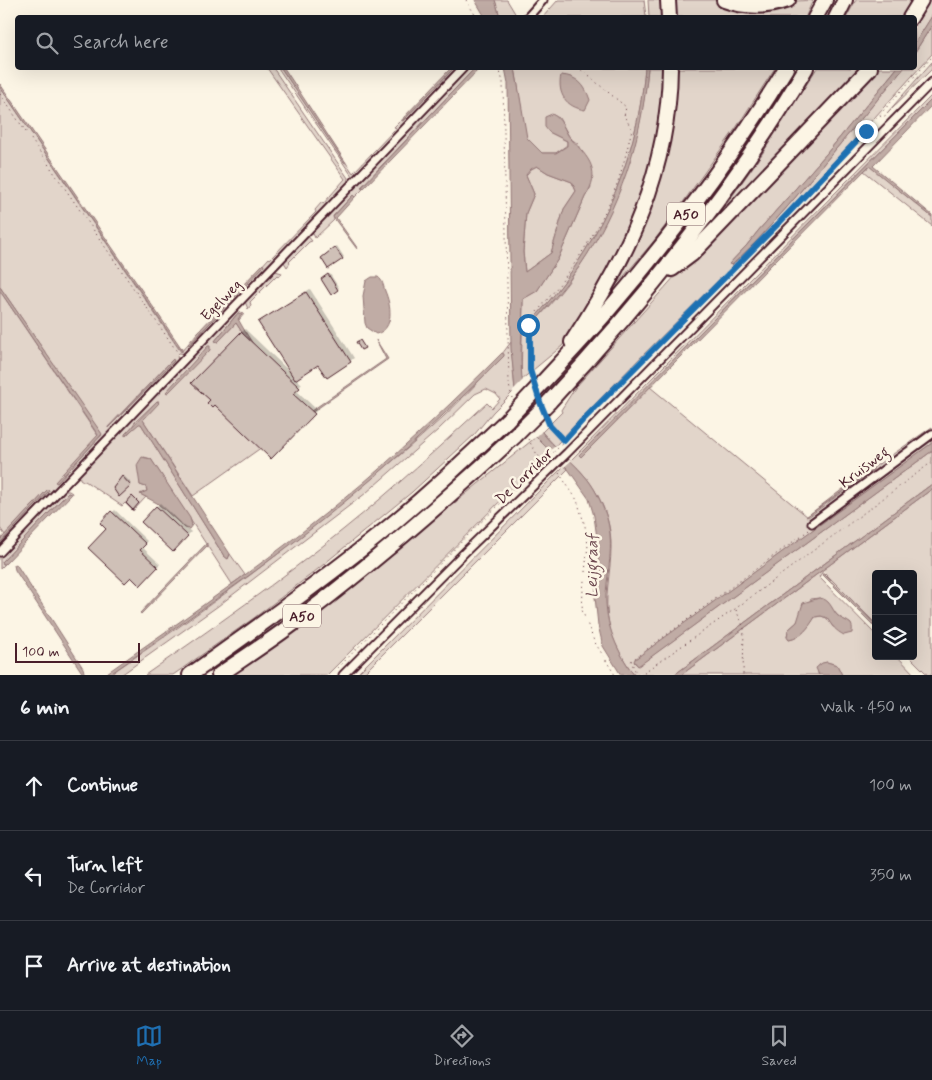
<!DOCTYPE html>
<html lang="en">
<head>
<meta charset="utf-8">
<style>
  :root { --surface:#171b24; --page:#242831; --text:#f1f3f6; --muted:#9ea1a6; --line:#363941; --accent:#1f6fb2 }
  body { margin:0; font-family:Mynerve,sans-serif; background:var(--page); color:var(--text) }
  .controls { position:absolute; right:15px; bottom:15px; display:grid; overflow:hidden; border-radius:5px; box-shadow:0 5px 20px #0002 }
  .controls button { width:45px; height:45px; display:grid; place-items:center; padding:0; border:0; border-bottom:1px solid var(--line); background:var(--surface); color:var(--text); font:25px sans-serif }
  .scale { position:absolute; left:15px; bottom:12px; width:125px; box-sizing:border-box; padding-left:5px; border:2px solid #4a1f2b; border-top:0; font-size:14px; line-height:18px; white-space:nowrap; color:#4a1f2b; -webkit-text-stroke:4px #fcf5e5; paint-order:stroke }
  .stop { position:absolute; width:15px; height:15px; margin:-11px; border:4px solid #1f6fb2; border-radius:50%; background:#fff }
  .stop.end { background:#1f6fb2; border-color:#fff; box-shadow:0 1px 5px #0008 }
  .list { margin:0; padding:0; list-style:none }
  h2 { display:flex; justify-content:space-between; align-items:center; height:65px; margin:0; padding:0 20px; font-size:21px }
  h2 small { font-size:16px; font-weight:400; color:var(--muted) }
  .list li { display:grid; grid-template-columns:32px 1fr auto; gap:15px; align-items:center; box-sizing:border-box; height:90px; padding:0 20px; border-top:1px solid var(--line) }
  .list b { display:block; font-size:19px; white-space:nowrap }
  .list p { margin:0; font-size:16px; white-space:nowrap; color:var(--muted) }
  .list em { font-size:16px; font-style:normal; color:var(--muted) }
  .icon { flex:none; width:28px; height:28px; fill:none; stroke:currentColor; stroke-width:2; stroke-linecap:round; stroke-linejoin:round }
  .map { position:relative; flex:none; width:932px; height:675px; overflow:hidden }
  .search { position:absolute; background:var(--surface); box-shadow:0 5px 20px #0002; left:15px; right:15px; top:15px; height:55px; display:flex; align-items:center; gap:12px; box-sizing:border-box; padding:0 18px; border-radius:5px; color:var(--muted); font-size:19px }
  .sheet { height:335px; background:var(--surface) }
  nav { display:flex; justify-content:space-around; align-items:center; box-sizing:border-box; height:70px; border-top:1px solid var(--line); background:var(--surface); font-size:14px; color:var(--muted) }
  nav a { display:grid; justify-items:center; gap:2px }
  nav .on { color:var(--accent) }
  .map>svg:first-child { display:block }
  .green { fill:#e2d5ca; stroke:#967a7a; fill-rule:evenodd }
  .water { fill:#c0aca5; stroke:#917474; fill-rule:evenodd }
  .pier { fill:#fcf5e5 }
  .shadow { fill:#0003 }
  .building { fill:#cfc0b7; stroke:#4a1f2b }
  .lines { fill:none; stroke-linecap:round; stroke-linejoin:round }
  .minor-casing { stroke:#4a1f2b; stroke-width:11 }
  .motorway-casing { stroke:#4a1f2b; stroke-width:18 }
  .path { stroke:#4a1f2b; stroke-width:1; stroke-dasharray:1 4; stroke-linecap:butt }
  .minor { stroke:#fcf5e5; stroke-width:7 }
  .motorway { stroke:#fcf5e5; stroke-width:14 }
  .motorway-bridge-casing { stroke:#4a1f2b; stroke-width:18; stroke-linecap:butt }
  .motorway-bridge { stroke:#fcf5e5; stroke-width:14 }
  .route { stroke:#1f6fb2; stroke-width:6 }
  .labels { text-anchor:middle; stroke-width:5; stroke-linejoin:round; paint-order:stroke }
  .shield { fill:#fcf5e5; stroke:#7f5f63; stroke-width:1 }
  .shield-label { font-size:14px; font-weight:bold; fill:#4a1f2b }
  .street-label { font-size:15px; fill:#4a1f2b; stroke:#fcf5e5 }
  .water-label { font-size:16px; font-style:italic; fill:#6d4950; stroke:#fcf5e5 }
</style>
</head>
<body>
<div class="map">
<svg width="932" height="675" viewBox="0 0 932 675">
  <rect width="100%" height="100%" fill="#fcf5e5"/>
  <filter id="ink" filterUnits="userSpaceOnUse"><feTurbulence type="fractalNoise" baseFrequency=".02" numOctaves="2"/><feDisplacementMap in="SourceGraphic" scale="10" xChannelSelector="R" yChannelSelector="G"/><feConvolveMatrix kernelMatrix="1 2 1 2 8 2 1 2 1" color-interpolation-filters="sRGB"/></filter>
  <g filter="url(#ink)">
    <g class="green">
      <path d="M495 0H507L516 15 514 17H500Z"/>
      <path d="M558 0H644L646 17 542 18Z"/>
      <path d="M648 0H664L666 17H649Z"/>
      <path d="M671 0H717L727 5 813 0 805 18 672 17Z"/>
      <path d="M856 0H918L907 17 846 18Z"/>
      <path d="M926 0H932V16L915 43 914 18Z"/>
      <path d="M932 25V54L797 203 640 358 555 446 542 432 562 412 561 410 575 388 676 275 873 68H897L827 153 758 231 747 245 729 264 732 265 755 243 788 206 904 68H914L915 52Z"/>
      <path d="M932 62V69L887 113Z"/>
      <path d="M267 68H273L348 178 347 185 185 354 179 353 177 355 178 362 0 548V543L49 491 48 489 5 535 0 528V291L98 436 56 483 102 435 0 287V87L181 352 188 344 190 345 269 258 270 259 316 212 315 210 322 202 323 204 345 179ZM171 361H174L108 428V427Z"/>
      <path d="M278 68H281L353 173 396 128 394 127 401 120 403 121 454 68H459L355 176H352L350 173Z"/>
      <path d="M466 68H475L361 187 363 189 355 197 353 195 333 216 334 220 315 238 311 229Z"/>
      <path d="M515 68H645C637 166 597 250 531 322V325C601 256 639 164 648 68H667L661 128 636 218 578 325 562 346 521 380 523 299 537 291 558 259 585 197 591 187 578 144 570 138 559 118 553 115 549 132 567 141V145L556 153H542L526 138Z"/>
      <path d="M673 68H775L736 128 684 201 653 242 602 302 634 239Z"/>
      <path d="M817 68H866L706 233 762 154Z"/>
      <path d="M932 95V99L745 287 581 457 650 387 808 517 873 470V468L932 427V443L636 659 634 662 638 666 932 451V484L674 675H634C623 659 613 643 609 624 603 598 611 574 611 548 612 516 595 482 570 461Z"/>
      <path d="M537 166 548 173 572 182 576 191 564 209 551 253 525 272 523 252 526 213 534 194 526 175 531 169Z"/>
      <path d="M870 166 932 217V226L864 171Z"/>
      <path d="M306 234 312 241 309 242 289 262 290 263 287 267 282 259Z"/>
      <path d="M272 270 282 273 279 277 277 275 250 302 251 305 248 309 244 299Z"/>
      <path d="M236 309 244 314 239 320V317L236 315 215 341 218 342 236 323 300 420 193 496 143 420 159 401H157L135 422 126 436 139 423 141 424 224 556 228 559 230 554 245 575 232 584 151 459 144 457 140 485 146 487 147 491 140 494 146 497 133 511 125 503 122 506 85 481H83L80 479 79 472Z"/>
      <path d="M511 342 515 390 493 412 474 435 412 492 313 573 254 618 173 675H145C212 628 280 581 344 529 394 489 440 446 487 403L492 408 500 399 496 394 486 389 475 394 438 430 366 493 218 606 121 675H109C201 613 291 547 376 475 424 435 474 393 511 342Z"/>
      <path d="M536 437 550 451 327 675H233L346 591Z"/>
      <path d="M564 466 568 469 362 675H356Z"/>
      <path d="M932 489V675H928L909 656H913V574H876V624L823 571 819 577 876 635V656H897L915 675H842L837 665 827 662 819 665 818 674 819 675H681ZM819 598C828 599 831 608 836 614 840 618 846 621 851 624L833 627 827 618 821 616 815 617C808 627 801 638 789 640L787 637 788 630 797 622 811 599Z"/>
      <path d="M61 491H69L72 493 71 495 68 493 2 562 3 564H5L0 569V555Z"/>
    </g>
    <g class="water">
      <path d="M475 0H495L500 17H485Z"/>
      <path d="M932 16V25L915 52V43Z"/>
      <path d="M281 68H284L346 163 344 162Z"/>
      <path d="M451 68H454L402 121 404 117Z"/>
      <path d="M475 68H480L363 189 361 188Z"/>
      <path d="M505 68H515L527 138 542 153H556L567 146V141L549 132 545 127V117L552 114C564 120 563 130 571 139 589 158 602 171 585 197L558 259 537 291 523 299C523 339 514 387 535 422 547 443 569 457 584 475 594 486 601 501 606 515 615 542 608 567 606 594 605 625 617 651 634 675H621L603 646 598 625 595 597 599 553 594 516 589 499 568 469 536 437 515 390 511 349 508 83ZM537 166 548 173 572 182 576 191 564 209 551 253 525 272 523 252 526 213 534 194 526 175 531 169Z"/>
      <path d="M645 68H648C642 139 620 208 579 267 566 285 552 301 538 318L531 325V322C597 250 637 166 645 68Z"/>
      <path d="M897 68H904L788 206 755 243 732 265 729 264 747 245 758 231 827 153Z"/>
      <path d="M561 75C577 76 585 85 590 100L585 110C566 107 557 94 561 75Z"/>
      <path d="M0 84 182 349V352L0 87Z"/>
      <path d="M932 99V105L873 166 932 215V217L869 166 581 457 579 455Z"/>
      <path d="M353 195 355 197 336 218 358 249H357L333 217Z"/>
      <path d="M263 264 264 266 189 345 188 344 198 332Z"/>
      <path d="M372 277H378C383 281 383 285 385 291 391 305 395 329 376 334L367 328 365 323 363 296 366 281Z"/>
      <path d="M0 287 102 434 57 483 55 482 98 435 0 291Z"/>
      <path d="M238 313 242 314 238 319 246 333 296 411 294 412 236 323 218 342 215 341Z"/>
      <path d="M376 340 388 359 301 420V418L386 359Z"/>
      <path d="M208 346H210V350L169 392 167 393 166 392Z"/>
      <path d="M502 353 504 354V356C439 421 371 483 298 539 242 582 183 622 126 663L109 675H104C192 613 281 552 363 483 411 442 457 398 502 353Z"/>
      <path d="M173 359 174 361 108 428Z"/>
      <path d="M157 401 159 403 143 420 230 554 228 559 224 556 141 424H139L125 436V434Z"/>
      <path d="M932 443V451L644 662 638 666 634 661 635 659Z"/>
      <path d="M142 457 151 459 190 518 192 525 189 529 185 528 157 503 140 494 147 491 146 487 140 485 137 465Z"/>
      <path d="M872 467 873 470 806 517Z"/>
      <path d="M932 484V489L681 675H674Z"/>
      <path d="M48 489 49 491 0 543V540Z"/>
      <path d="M68 493 71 494V495L5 564H3L2 562Z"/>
      <path d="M207 543V546L141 614 140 613Z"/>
      <path d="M16 564 83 668 84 672 83 674 15 570 14 565Z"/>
      <path d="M822 574H824L876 625V628Z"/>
      <path d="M819 598C830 599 831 608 837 615 840 619 847 620 851 624 853 628 852 629 852 633L844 635C836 631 832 626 827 618L821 616 815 617C809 627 801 638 789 640L787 637 788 630 797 622 803 603Z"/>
      <path d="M827 662 837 665 842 675H819L816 668 822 663Z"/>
    </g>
    <g class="pier">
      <path d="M524 379 531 410 544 429 534 439 517 415 512 398 513 390Z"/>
      <path d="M557 444 572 460 563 468 548 453Z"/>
    </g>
    <g class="shadow">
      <path d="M337 246 344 257 342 258 328 252Z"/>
      <path d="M330 274 339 288 337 289 324 277Z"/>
      <path d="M310 289 354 358 350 361 319 363 296 378 302 384 296 390 317 410 271 458 193 383 245 329 290 372 259 322Z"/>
      <path d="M124 476 132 484 126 490 114 488Z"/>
      <path d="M160 503 191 532 173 550 142 522Z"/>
      <path d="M115 510 147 541 142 547 160 564 140 584 108 529 102 523Z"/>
    </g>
    <g class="building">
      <path d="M335 247 343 259 328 269 321 258Z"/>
      <path d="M328 274 338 290 331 295 321 279Z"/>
      <path d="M306 292 351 362 327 378 318 365 295 380 258 322Z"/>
      <path d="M241 332 300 388 293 394 315 414 271 459 215 405 212 408 207 403 210 400 191 383Z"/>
      <path d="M360 340 365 348 361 350 356 342Z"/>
      <path d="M122 476 131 486 119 497 113 488Z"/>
      <path d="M132 496 139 503 133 510 126 503Z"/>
      <path d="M156 506 188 536 173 552 141 522Z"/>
      <path d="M111 511 146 544 140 550 158 567 140 586 131 577 125 583 88 548 106 529 100 523Z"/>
    </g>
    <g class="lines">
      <g class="minor-casing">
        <g id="minor">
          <path d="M527 18 543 0"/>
          <path d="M812 523 932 434"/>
          <path d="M0 552 463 68"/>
          <path d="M343 675 466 551 567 453 932 82"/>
        </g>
      </g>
      <g class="motorway-casing">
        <g id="motorway">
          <path d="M668 0 669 18"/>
          <path d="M724 0C746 8 766 8 788 0"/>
          <path d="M815 18 825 0"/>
          <path d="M836 18 845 0"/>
          <path d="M910 18 921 0"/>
          <path d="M672 269 692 254 870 68"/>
          <path d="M572 342C628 257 669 171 670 68"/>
          <path d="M542 383C565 358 589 333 611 307 675 232 735 152 786 68"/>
          <path d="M549 402C645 299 734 189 806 68"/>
          <path d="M190 675C252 631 314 587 374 539 420 502 464 461 507 420"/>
          <path d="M219 675C244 658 270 641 294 623 371 565 444 502 515 436"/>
        </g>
      </g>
      <g class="path">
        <path d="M466 0 477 18"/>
        <path d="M499 68 503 82 509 385 512 398"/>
        <path d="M0 94 178 353"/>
        <path d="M880 116 883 117 889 113"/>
        <path d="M532 378 530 370V331L528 325 529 321C563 283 594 240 614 192 622 172 627 150 632 129L624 116 626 107 579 68"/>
        <path d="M547 419 550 426 564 441"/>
        <path d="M528 439 538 456 545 460"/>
        <path d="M559 473 577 500 585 526 588 545 583 590 582 610 594 641 615 675"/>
        <path d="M736 610 744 628 743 675"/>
        <path d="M331 675 475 528 560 446 582 421 804 198 932 57"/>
        <path d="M637 675 631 661 809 530"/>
        <path d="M640 675 735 609 932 462"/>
      </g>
      <use href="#minor" class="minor"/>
      <use href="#motorway" class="motorway"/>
      <g class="motorway-bridge-casing">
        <g id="motorway-bridge">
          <path d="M507 420 542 383"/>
          <path d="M515 436 549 402"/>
        </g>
      </g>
      <use href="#motorway-bridge" class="motorway-bridge"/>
    </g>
  </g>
  <g class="lines" filter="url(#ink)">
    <path class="route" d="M528 325 530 331V370L540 402 550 426 564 441 582 421 780 222 866 131"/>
  </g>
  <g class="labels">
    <g class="shield">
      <rect x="667" y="202.5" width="38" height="23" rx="4"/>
      <rect x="283" y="604.5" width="38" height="23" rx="4"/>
    </g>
    <g class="shield-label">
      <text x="686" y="219">A50</text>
      <text x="302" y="621">A50</text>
    </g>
    <g class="street-label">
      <text transform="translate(221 300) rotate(-46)" y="5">Egelweg</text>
      <text transform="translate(864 467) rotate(-37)" y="5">Kruisweg</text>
      <text transform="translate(524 476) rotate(-44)" y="5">De Corridor</text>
    </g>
    <g class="water-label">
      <text transform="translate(591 566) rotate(-90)" y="6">Leijgraaf</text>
    </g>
  </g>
</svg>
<div class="controls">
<button><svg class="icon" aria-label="locate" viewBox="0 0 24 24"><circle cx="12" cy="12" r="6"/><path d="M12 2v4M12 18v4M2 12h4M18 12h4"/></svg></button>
<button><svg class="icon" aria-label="layers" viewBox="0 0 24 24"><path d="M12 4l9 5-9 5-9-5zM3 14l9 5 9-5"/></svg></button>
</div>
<div class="scale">100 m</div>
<div class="stop" style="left:528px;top:325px"></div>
<div class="stop end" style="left:866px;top:131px"></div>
<div class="search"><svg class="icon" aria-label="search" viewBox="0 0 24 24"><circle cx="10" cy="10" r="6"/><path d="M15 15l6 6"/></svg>Search here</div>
</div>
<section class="sheet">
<h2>6 min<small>Walk · 450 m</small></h2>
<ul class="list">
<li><svg class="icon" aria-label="ahead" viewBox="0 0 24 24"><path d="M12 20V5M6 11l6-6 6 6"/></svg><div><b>Continue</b></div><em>100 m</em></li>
<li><svg class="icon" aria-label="left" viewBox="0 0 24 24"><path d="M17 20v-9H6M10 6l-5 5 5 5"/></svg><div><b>Turn left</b><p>De Corridor</p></div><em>350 m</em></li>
<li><svg class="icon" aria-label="arrive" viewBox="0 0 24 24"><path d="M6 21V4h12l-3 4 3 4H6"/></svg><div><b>Arrive at destination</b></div></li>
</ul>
</section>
<nav>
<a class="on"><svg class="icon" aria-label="map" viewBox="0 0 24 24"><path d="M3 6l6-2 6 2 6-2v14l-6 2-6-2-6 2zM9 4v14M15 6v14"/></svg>Map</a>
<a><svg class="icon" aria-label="directions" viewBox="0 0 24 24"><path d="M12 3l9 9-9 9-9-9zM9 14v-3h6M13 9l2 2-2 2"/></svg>Directions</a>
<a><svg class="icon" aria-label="saved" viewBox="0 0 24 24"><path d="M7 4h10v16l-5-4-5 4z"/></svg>Saved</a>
</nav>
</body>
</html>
